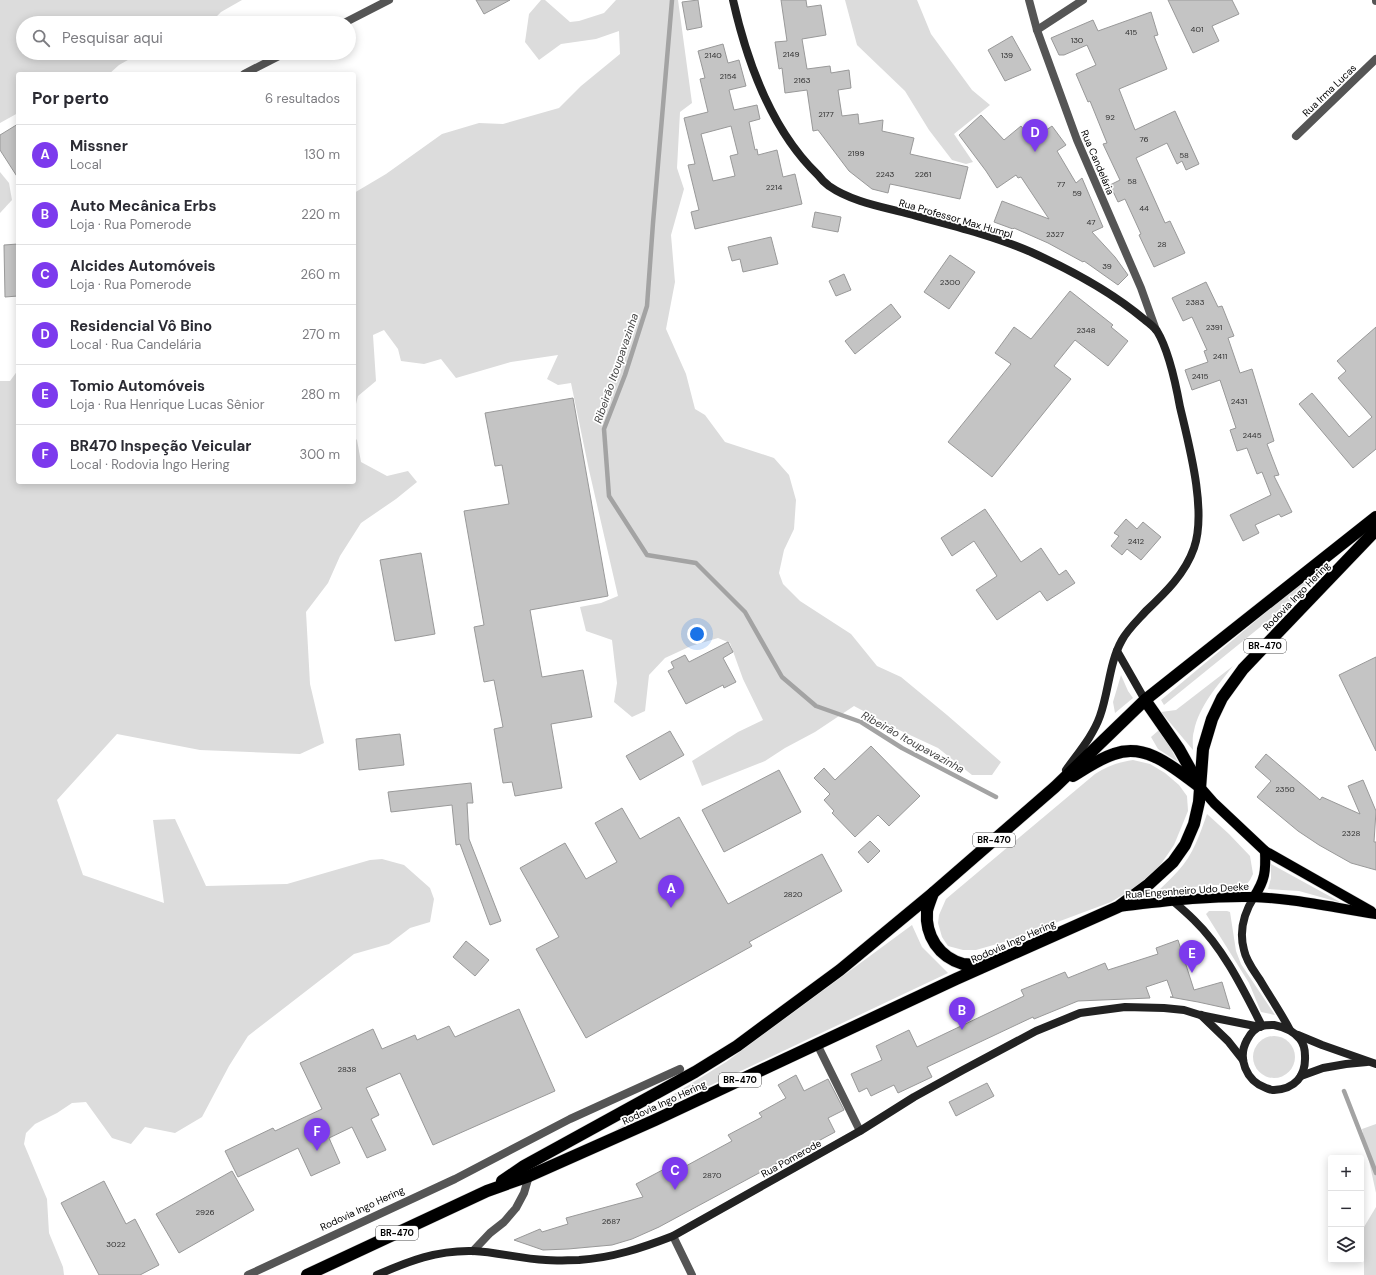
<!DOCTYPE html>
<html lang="pt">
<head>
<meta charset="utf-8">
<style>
  :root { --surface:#fff; --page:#f7f7f7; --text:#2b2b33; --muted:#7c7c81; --line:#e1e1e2; --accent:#7c3aed }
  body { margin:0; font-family:"DM Sans",sans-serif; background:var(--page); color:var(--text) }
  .controls { position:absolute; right:12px; bottom:12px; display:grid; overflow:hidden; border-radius:4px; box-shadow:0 2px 10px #0003 }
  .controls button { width:36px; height:36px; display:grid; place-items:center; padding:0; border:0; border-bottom:1px solid var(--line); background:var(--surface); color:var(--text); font:20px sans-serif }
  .you { position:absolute; left:697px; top:634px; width:14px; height:14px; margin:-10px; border:3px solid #fff; border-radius:50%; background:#1a73e8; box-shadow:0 0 0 6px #1a73e833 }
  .badge { display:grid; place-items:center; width:26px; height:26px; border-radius:50%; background:var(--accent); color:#fff; font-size:13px; font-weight:700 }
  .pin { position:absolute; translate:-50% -33px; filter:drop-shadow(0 1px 2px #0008) }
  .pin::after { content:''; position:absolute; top:21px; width:14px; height:12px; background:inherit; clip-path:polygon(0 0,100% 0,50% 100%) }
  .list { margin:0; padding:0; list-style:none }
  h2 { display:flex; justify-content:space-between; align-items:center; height:52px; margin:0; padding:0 16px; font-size:17px }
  h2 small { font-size:13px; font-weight:400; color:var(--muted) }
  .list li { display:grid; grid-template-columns:26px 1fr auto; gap:12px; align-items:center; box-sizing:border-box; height:60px; padding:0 16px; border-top:1px solid var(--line) }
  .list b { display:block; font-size:15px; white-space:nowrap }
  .list p { margin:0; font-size:13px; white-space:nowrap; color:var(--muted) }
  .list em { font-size:13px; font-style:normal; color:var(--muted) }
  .icon { flex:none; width:22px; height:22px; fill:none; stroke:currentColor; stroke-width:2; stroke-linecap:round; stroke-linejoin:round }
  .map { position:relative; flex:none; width:1376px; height:1275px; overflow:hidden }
  .search { position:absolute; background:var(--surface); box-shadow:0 2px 10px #0003; left:16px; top:16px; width:340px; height:44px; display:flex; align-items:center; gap:10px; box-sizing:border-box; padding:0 14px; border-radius:22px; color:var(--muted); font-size:15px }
  .panel { position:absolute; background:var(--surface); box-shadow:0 2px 10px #0003; left:16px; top:72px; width:340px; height:412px; border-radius:4px }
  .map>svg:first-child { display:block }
  .green { fill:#dcdcdc }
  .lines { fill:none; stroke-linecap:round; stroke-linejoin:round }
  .stream { stroke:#a3a3a3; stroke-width:4.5 }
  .building { fill:#c4c4c4; stroke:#999; fill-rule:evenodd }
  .primary-casing { stroke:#dbdbdb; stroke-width:11 }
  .highway-casing { stroke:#dbdbdb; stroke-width:13 }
  .street { stroke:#555; stroke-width:8 }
  .secondary { stroke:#222; stroke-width:8 }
  .primary { stroke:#000; stroke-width:10 }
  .highway { stroke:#000; stroke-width:12 }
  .labels { text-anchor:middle; stroke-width:3.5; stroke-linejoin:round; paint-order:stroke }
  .number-label { font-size:8px; fill:#313131 }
  .shield { fill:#fff; stroke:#4c4c4c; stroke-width:1 }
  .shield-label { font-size:9px; font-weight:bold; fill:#000 }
  .street-label { font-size:10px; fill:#000; stroke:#fff }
  .water-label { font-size:11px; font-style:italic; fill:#444; stroke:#fff }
</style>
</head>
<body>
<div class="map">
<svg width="1376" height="1275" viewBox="0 0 1376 1275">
  <rect width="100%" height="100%" fill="#fff"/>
  <g class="green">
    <path d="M0 0H242L221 12 210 23H23V53H157L135 56 119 65 109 74H18V113L0 123Z"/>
    <path d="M541 0H545L570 22 579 21 604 13 616 0H678L692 103 680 112 677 168 684 189 671 235 675 282 666 329 686 374 695 409 705 415 725 442 774 458 789 475 796 500 794 529 784 550 779 573 783 584 800 601 851 634 877 666 901 677 947 715 1001 762 992 775H972L938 748 897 729 854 706 815 732 785 748 765 761 702 786 692 761 738 732 763 720 743 679 730 643 718 638 691 646 665 658 649 675 645 711 632 717 614 702 617 683 612 640 586 631 580 607 601 603 618 596 589 470 571 383 558 385 547 379 558 355 511 362 456 378 441 359 424 364 401 361 398 349 384 330 373 335 376 381 358 396 354 412V193L386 174 442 134 479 123 503 124 559 108 581 86 620 54 619 31 596 39 561 44 539 60 525 42 529 14Z"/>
    <path d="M845 0H917L931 34 972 90 990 105 954 134 973 162 966 164 952 160 929 130 905 91 857 45Z"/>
    <path d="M0 172 9 183 12 200 0 213Z"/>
    <path d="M18 370V482H354V437L357 440 361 462 387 476 408 471 417 482 396 499 361 523 340 556 328 583 306 612 310 684 324 743 300 754 200 750 117 734 57 800 83 875 164 903 153 820 175 819 206 886 287 884 370 860 382 859 404 865 430 888 434 899 430 922 410 928 389 944 354 954 248 1036 229 1066 202 1117 175 1133 145 1127 131 1144 112 1138 86 1102 72 1103 57 1113 35 1124 26 1133 24 1144 47 1199 49 1233 63 1267 64 1275H0V381H10Z"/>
    <path d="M1320 567 1322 569 1295 599 1164 705 1161 700Z"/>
    <path d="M1233 666C1218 685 1199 706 1194 731 1192 737 1193 744 1193 750L1161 712 1176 710Z"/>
    <path d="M1121 675 1128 691 1133 698 1115 713 1113 702Z"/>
    <path d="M1159 730 1169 745 1178 762 1158 749 1151 737Z"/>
    <path d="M1133 760 1150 764 1165 773 1179 785 1187 796 1188 811 1174 845 1159 867 1137 886 1111 902 1004 942 976 950H963L948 946 942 937 938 923 939 915 946 899 1095 774C1107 766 1119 762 1133 760Z"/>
    <path d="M1207 814 1229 834 1250 856 1253 874 1250 880 1246 885H1212L1158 891C1165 884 1172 878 1178 871 1193 855 1200 834 1207 814Z"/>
    <path d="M1271 864 1342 903 1299 891 1268 889 1271 878Z"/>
    <path d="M1209 911H1227L1230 912 1236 951 1241 964 1275 1015 1261 1012 1249 983 1206 914Z"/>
    <path d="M912 925 922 947 948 973 614 1131 726 1062Z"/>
    <circle cx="1274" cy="1057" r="21"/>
    <path d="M1376 1124V1193L1362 1129Z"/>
    <path d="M1376 1207V1275H1364V1227Z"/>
  </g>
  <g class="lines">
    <g class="stream">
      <path d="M672 0 653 223 647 306 625 375 604 429 609 496 647 555 696 563 745 612 782 677 816 706 861 722 902 748 996 797"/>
      <path d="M1344 1091 1376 1173"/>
    </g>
  </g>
  <g class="building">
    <path d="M476 0H510L484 14Z"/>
    <path d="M698 0 702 27 687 30 682 2Z"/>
    <path d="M781 0H806L807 7 821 5 826 35 802 39 807 69 830 66 831 73 849 70 851 88 838 90 842 116 858 114 859 124 883 120 882 131 914 138 910 154 968 167 960 199 895 185 890 184 888 193 872 189 849 171 818 130 813 131 807 90 785 93 782 68 779 69 775 42 787 41Z"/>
    <path d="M1168 0H1232L1239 14 1212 26 1219 41 1193 53Z"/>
    <path d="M1151 12 1158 35 1154 36 1167 69 1119 89 1135 130 1175 111 1199 164 1186 170 1182 161 1177 164 1167 143 1136 158 1165 223 1170 221 1185 253 1154 267 1139 235 1141 234 1125 199 1118 202 1110 185 1120 180 1103 144 1107 143 1090 101 1088 102 1076 74 1096 65 1087 45 1064 55H1059L1051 38 1093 20 1098 31Z"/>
    <path d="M1012 36 1031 70 1005 81 988 50Z"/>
    <path d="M723 44 728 63 739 60 746 86 729 90 734 110 757 105 760 119 749 122 755 150 757 149 758 155 777 150 783 177 795 174 802 204 695 229 691 212 699 210 688 165 695 164 684 118 708 112 700 79 705 78 698 51ZM731 126 738 154 730 156 735 176 713 181 701 134Z"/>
    <path d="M981 115 1004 140 1021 126 1032 140 1052 126 1066 145 1057 151 1076 183 1082 178 1103 227 1092 232 1115 257 1128 275 1118 285 1084 261 1083 262 1048 243 1014 228 1013 229 994 222 1002 201 1049 219 1021 177 1018 178 1016 175 997 188 986 171 959 135Z"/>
    <path d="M18 124V178L0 150V135Z"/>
    <path d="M815 212 841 217 838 232 812 227Z"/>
    <path d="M771 237 778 264 743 272 740 259 732 261 728 247Z"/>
    <path d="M18 244V296L5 297 4 245Z"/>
    <path d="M950 255 975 272 949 309 924 292Z"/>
    <path d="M844 274 851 290 836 296 829 281Z"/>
    <path d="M1206 282 1218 307 1222 306 1234 336 1228 338 1240 373 1252 369 1274 441 1267 444 1279 475 1274 476 1292 512 1281 517 1279 514 1255 525 1259 533 1243 541 1230 515 1271 495 1262 472 1257 474 1247 448 1237 451 1230 430 1236 428 1220 380 1192 390 1185 370 1208 362 1204 351 1207 350 1192 317 1183 321 1172 298Z"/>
    <path d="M1070 291 1113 325 1111 327 1128 341 1108 366 1075 340 1054 366 1071 379 992 477 948 442 1011 364 995 353 1014 327 1031 339Z"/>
    <path d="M891 304 901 317 855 354 845 341Z"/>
    <path d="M1376 327V449L1353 468 1299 404 1312 393 1349 437 1372 417 1338 378 1346 371 1337 361Z"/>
    <path d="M573 398 608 596 530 610 542 677 583 670 592 717 551 724 562 788 515 796 512 782 503 783 494 729 503 727 494 680 484 682 474 627 484 625 464 511 509 504 502 465 495 466 485 413Z"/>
    <path d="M985 509 1021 562 1041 548 1059 575 1066 570 1075 583 1047 601 1040 591 997 620 976 590 997 576 974 541 952 556 941 538Z"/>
    <path d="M1126 519 1137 529 1143 522 1161 537 1141 560 1127 549 1122 555 1111 546 1119 536 1114 533Z"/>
    <path d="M421 553 435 634 395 641 380 560Z"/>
    <path d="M728 642 733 652 723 658 736 682 724 688 723 685 686 704 668 671 674 668 671 662 685 655 689 662Z"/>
    <path d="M1376 657V751L1339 675Z"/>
    <path d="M670 731 684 755 640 780 626 756Z"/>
    <path d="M400 734 404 765 359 770 356 739Z"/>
    <path d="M871 746 920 796 889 826 878 815 855 837 832 813 834 811 824 800 830 794 814 778 824 768 835 780Z"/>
    <path d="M1266 754 1320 800 1322 797 1360 814 1348 786 1363 780 1376 811 1374 842H1376V870L1351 863 1319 845 1298 831 1257 797 1271 781 1255 767Z"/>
    <path d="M779 770 801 812 724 852 702 810Z"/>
    <path d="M471 783 473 803H467L469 839 501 921 490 925 460 844 456 845 452 805 391 812 388 792Z"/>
    <path d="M622 808 640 839 679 817 728 904 822 854 842 891 749 942 752 946 586 1038 536 949 559 937 520 868 565 843 586 879 617 862 595 823Z"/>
    <path d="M870 841 880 851 868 863 858 852Z"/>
    <path d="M1178 940 1194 990 1222 982 1230 1009 1198 1002 1170 997H1173L1167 980 1146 987 1150 998 1078 1001 1034 1019 1033 1017 927 1067 932 1077 898 1093 894 1085 871 1096 867 1088 859 1092 851 1074 882 1060 876 1046 909 1030 917 1047 1024 996 1021 990 1065 972 1068 978 1105 963 1108 970 1158 954 1156 948Z"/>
    <path d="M466 941 489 960 475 976 453 957Z"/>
    <path d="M519 1009 555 1091 433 1145 400 1073 366 1088 379 1115 371 1119 386 1150 367 1158 352 1127 329 1138 340 1163 311 1176 298 1148 238 1177 225 1151 273 1128 275 1131 322 1109 300 1063 373 1029 382 1049 415 1035 417 1040 449 1026 455 1037Z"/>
    <path d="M796 1075 804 1091 828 1079 844 1110 828 1118 835 1132 659 1227 632 1239 612 1245 568 1249 543 1250 514 1240 540 1229 542 1232 568 1224 566 1218 643 1197 636 1184 670 1166 673 1173 732 1141 728 1135 762 1117 759 1113 786 1098 778 1085Z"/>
    <path d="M987 1083 994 1096 956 1116 949 1102Z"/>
    <path d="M232 1171 254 1210 179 1253 156 1214Z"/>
    <path d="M104 1181 126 1224 135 1219 159 1265 140 1275H99L61 1203Z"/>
  </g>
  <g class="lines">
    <g class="primary-casing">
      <g id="primary">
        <path d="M1200 787 1214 803 1265 851 1371 911"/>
        <path d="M1254 897C1265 880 1266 871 1265 851"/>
        <path d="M1118 907C1162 902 1207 896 1252 897 1293 898 1335 908 1376 914"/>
      </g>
    </g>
    <g class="highway-casing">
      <g id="highway">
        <path d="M1145 700 1179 749 1198 783"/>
        <path d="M1073 776C1086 768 1099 759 1114 754 1147 742 1175 769 1200 787"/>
        <path d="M933 893C931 899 928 906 927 911 925 936 939 957 963 964 970 965 979 964 985 964"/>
        <path d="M502 1181 524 1166 695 1072 737 1046 840 970 933 893 1055 787 1145 700 1376 517"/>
        <path d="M307 1275 487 1191 529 1176 655 1120 956 979 1118 907 1149 884 1173 862 1185 845 1194 824 1199 802 1203 749 1212 719 1222 698 1243 669 1376 530"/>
      </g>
    </g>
    <g class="street">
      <path d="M1029 0 1037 30 1077 140 1141 288 1156 330"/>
      <path d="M1376 0V1"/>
      <path d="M344 23 389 0"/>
      <path d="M1037 30 1083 0"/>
      <path d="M244 74 285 53"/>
      <path d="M1296 136 1376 59"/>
      <path d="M817 1044 860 1131"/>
      <path d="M673 1236 692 1275"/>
      <path d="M473 1251 490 1233 504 1222 516 1208 524 1193 529 1176"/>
      <path d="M248 1275 455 1179 570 1119 680 1069"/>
    </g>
    <g class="secondary">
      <path d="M733 0C747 62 771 130 818 175 821 179 825 183 829 186 852 202 883 207 909 214 950 225 992 235 1031 252 1071 270 1112 292 1145 320 1149 323 1154 327 1157 331 1168 349 1176 385 1180 407 1189 445 1207 511 1194 548 1185 574 1165 593 1146 611 1138 620 1128 629 1122 640 1109 663 1109 691 1100 716 1093 736 1078 753 1066 770"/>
      <path d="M1117 651 1145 700"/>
      <path d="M1254 897C1244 913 1239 932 1244 950 1246 961 1254 971 1260 980 1270 997 1281 1013 1290 1030"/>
      <path d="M1173 901C1180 907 1187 913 1194 920 1224 949 1243 989 1262 1026"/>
      <path d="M1201 1015 1228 1041 1243 1060"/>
      <path d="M1274 1025C1284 1027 1293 1030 1300 1039 1304 1044 1305 1050 1305 1056 1306 1076 1295 1089 1274 1090 1271 1090 1269 1089 1266 1088 1246 1081 1237 1058 1247 1040 1250 1034 1255 1028 1262 1026 1265 1025 1270 1025 1274 1025Z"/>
      <path d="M1298 1035 1322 1045 1376 1064"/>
      <path d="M1301 1076 1323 1068 1346 1064 1367 1062"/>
      <path d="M377 1275C409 1261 437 1250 473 1251 497 1252 521 1259 546 1260 556 1261 568 1260 579 1260 612 1258 642 1248 673 1236L860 1131 914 1097 963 1070 1036 1031 1080 1013 1125 1007 1164 1008 1184 1010 1200 1015 1260 1027"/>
    </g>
    <use href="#primary" class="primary"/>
    <use href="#highway" class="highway"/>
  </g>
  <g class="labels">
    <g class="number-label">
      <text x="1197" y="32">401</text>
      <text x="1131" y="35">415</text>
      <text x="1077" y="43">130</text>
      <text x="791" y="57">2149</text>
      <text x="713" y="58">2140</text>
      <text x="1007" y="58">139</text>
      <text x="728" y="79">2154</text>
      <text x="802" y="83">2163</text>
      <text x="826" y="117">2177</text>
      <text x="1110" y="120">92</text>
      <text x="1144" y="142">76</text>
      <text x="856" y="156">2199</text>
      <text x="1184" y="158">58</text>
      <text x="885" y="177">2243</text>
      <text x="923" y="177">2261</text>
      <text x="1132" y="184">58</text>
      <text x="1061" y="187">77</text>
      <text x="774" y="190">2214</text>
      <text x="1077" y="196">59</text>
      <text x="1144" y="211">44</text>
      <text x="1091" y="225">47</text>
      <text x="1055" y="237">2327</text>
      <text x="1162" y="247">28</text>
      <text x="1107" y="269">39</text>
      <text x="950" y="285">2300</text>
      <text x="1195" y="305">2383</text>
      <text x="1214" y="330">2391</text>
      <text x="1086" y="333">2348</text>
      <text x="1220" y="359">2411</text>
      <text x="1200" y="379">2415</text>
      <text x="1239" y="404">2431</text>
      <text x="1252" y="438">2445</text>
      <text x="1136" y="544">2412</text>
      <text x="1285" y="792">2350</text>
      <text x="1351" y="836">2328</text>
      <text x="793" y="897">2820</text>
      <text x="347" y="1072">2838</text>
      <text x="712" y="1178">2870</text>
      <text x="205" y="1215">2926</text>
      <text x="611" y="1224">2687</text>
      <text x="116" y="1247">3022</text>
    </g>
    <g class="shield">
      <rect x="1244" y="639" width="42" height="14" rx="3"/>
      <rect x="973" y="833" width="42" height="14" rx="3"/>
      <rect x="719" y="1073" width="42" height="14" rx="3"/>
      <rect x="376" y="1226" width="42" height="14" rx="3"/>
    </g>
    <g class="shield-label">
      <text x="1265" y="649">BR-470</text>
      <text x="994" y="843">BR-470</text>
      <text x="740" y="1083">BR-470</text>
      <text x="397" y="1236">BR-470</text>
    </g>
    <g class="street-label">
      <text transform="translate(1329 90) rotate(-44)" y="4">Rua Irma Lucas</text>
      <text transform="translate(1098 162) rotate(67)" y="4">Rua Candelária</text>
      <text transform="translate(956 218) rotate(16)" y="4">Rua Professor Max Humpl</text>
      <text transform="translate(1296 596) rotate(-46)" y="4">Rodovia Ingo Hering</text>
      <text transform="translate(1187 890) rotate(-4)" y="4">Rua Engenheiro Udo Deeke</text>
      <text transform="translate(1013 941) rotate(-24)" y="4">Rodovia Ingo Hering</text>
      <text transform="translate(664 1102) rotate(-25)" y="4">Rodovia Ingo Hering</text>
      <text transform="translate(791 1158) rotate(-29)" y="4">Rua Pomerode</text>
      <text transform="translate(362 1208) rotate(-25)" y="4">Rodovia Ingo Hering</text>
    </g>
    <g class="water-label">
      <text transform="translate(616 368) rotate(-71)" y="4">Ribeirão Itoupavazinha</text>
      <text transform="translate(913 742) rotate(29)" y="4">Ribeirão Itoupavazinha</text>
    </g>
  </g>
</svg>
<div class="controls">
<button>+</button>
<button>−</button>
<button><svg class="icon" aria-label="layers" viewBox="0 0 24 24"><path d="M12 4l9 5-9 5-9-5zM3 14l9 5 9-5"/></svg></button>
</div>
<div class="you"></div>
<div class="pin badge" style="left:671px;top:908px">A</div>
<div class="pin badge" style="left:962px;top:1030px">B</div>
<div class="pin badge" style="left:675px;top:1190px">C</div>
<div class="pin badge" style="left:1035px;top:152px">D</div>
<div class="pin badge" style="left:1192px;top:973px">E</div>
<div class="pin badge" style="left:317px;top:1151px">F</div>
<div class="search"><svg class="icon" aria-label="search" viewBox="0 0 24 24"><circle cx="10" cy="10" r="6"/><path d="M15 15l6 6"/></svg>Pesquisar aqui</div>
<section class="panel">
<h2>Por perto<small>6 resultados</small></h2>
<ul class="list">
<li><span class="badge">A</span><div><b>Missner</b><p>Local</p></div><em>130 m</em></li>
<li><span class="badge">B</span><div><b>Auto Mecânica Erbs</b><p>Loja · Rua Pomerode</p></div><em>220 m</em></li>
<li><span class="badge">C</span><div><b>Alcides Automóveis</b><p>Loja · Rua Pomerode</p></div><em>260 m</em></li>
<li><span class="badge">D</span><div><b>Residencial Vô Bino</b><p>Local · Rua Candelária</p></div><em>270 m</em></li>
<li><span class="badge">E</span><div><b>Tomio Automóveis</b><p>Loja · Rua Henrique Lucas Sênior</p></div><em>280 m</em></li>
<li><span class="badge">F</span><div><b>BR470 Inspeção Veicular</b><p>Local · Rodovia Ingo Hering</p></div><em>300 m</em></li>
</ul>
</section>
</div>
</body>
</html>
